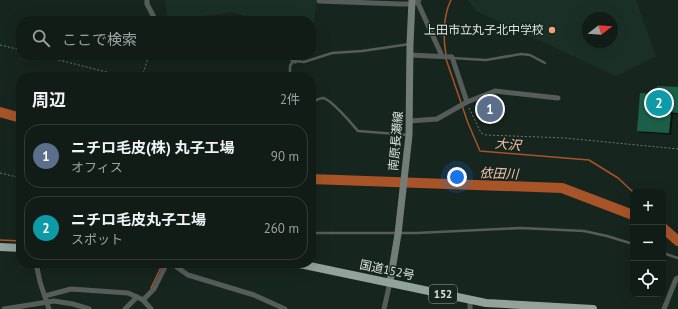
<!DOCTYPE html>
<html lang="ja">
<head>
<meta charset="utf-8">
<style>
  :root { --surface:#111c17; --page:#1e2924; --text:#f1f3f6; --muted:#9ca1a1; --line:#303a36; --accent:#f1a17c }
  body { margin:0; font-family:"PT Sans","Noto Sans JP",sans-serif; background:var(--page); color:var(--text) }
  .controls { position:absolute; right:12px; bottom:12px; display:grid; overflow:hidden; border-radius:8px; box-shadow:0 4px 16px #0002 }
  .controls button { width:36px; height:36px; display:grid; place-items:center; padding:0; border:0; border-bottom:1px solid var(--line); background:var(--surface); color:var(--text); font:20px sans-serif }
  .compass { position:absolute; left:582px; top:12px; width:36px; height:36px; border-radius:50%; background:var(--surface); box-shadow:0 4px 16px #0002; rotate:73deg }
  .you { position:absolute; left:457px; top:177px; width:14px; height:14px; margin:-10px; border:3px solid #fff; border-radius:50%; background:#1a73e8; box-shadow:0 0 0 6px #1a73e833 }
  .badge { display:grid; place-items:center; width:26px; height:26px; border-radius:50%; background:var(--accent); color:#fff; font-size:13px; font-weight:700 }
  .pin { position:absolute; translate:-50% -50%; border:2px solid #fff; box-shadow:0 1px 4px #0006 }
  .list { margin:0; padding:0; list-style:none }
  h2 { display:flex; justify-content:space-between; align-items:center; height:52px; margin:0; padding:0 16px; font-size:17px }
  h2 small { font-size:13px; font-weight:400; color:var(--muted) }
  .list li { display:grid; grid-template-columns:26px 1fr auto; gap:12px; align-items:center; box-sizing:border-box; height:64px; margin:0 8px 8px; padding:0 8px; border:1px solid var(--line); border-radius:16px }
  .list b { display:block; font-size:15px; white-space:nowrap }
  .list p { margin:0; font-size:13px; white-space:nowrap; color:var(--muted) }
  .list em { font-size:13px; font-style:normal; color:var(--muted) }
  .icon { flex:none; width:22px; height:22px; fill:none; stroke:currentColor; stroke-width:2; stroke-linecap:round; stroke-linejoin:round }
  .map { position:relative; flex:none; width:678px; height:309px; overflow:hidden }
  .search { position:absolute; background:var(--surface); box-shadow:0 4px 16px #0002; left:16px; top:16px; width:300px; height:44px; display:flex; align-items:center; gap:10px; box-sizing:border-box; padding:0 14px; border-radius:16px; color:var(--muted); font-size:15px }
  .panel { position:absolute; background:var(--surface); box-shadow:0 4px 16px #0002; left:16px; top:72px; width:300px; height:196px; border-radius:16px }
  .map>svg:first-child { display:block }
  .built { fill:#1a3027; fill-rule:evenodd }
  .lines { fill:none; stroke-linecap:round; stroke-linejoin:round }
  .stream { stroke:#a85428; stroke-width:1.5 }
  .river { stroke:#a85428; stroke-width:10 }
  .building { fill:#1f5f49; filter:url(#shadow) }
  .path { stroke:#6d7973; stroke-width:1; stroke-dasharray:2 2; stroke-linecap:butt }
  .service { stroke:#555c59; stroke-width:2.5 }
  .minor { stroke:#555c59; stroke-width:5 }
  .secondary { stroke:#727d78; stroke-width:7 }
  .trunk { stroke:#93a29b; stroke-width:8 }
  .poi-dot { fill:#f1a17c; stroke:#17251f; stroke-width:1.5 }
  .labels { text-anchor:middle; stroke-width:3; stroke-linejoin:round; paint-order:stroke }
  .shield { fill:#17251f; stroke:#a0aaa5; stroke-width:1 }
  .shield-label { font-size:11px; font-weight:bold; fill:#dae3de }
  .poi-label { font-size:12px; fill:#dae3de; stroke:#17251f; text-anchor:end }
  .street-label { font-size:12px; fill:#dae3de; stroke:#17251f }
  .water-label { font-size:13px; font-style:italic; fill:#f0c1ab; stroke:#17251f }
</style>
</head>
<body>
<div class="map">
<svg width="678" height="309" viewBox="0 0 678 309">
  <defs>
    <filter id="shadow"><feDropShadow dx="2" dy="1.5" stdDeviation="0" flood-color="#0009"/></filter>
  </defs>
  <rect width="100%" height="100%" fill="#17251f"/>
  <g class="built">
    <path d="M165 0H317L312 35H311V21H259L232 12 168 21Z"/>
    <path d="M468 0H636L656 56 616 76 476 11ZM588 18H612V42H588Z"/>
  </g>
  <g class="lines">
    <g class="stream">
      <path d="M446 55C443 38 443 16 451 0"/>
      <path d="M446 59 468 123 480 151 589 160 618 178 633 192"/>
      <path d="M0 240 21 241"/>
      <path d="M151 288 163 263"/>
    </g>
    <g class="river">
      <path d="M0 112 21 118"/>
      <path d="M311 179 562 188 633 215"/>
      <path d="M663 228 678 241"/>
    </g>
  </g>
  <path class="building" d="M657 86 678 87V113L671 112 669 133 637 131 640 93 656 94Z"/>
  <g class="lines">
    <g class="path">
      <path d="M0 45 21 50"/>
      <path d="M39 55 126 77"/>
      <path d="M142 77 149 55"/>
      <path d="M469 108 481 133 486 135 565 138 678 149"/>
      <path d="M311 124 313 125"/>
      <path d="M0 173 21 178"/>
    </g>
    <g class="service">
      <path d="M452 58 486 60 521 54 530 55 545 63"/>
      <path d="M290 77V66L293 61H295L304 62 332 53 362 51 410 44"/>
      <path d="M311 103C315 101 319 98 323 98 331 99 352 124 358 131L409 135"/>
      <path d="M311 233H417L521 228 584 231 607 236 633 244"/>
      <path d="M663 253 678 258"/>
    </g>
    <g class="minor">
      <path d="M147 0V4L156 21"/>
      <path d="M319 1 400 4H412L419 0"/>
      <path d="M417 1 442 56"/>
      <path d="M281 55 288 56 295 61"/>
      <path d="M410 55 452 57 467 102"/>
      <path d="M410 121 437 119 467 102 495 91 558 98"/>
      <path d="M36 263 40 282 49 309"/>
      <path d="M171 263 188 275 254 295 285 309"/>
      <path d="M45 296 71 289 128 293 137 297"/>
      <path d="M470 299V309"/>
      <path d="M143 300 154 289 167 263"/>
      <path d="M4 309 54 301 73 304 89 309"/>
      <path d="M125 309 137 297 143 300 151 309"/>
      <path d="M384 309 390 282"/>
      <path d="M664 309 676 279 678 278"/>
    </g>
    <path class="secondary" d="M390 282 398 234 409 135 410 44 412 0"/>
    <g class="trunk">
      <path d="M0 247 21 248"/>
      <path d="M295 263 486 303 593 309"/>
    </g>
  </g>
  <circle class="poi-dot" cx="552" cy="30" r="4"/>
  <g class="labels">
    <rect class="shield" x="429" y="285" width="28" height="18" rx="3"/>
    <g class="shield-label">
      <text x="443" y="298">152</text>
    </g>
    <g class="poi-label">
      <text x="544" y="34">上田市立丸子北中学校</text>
    </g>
    <g class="street-label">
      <text transform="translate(396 141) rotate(-85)" y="4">南原長瀬線</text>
      <text transform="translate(387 270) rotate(12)" y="4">国道152号</text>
    </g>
    <g class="water-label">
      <text transform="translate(508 144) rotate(5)" y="5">大沢</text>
      <text transform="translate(499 173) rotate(2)" y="5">依田川</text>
    </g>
  </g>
</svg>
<div class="controls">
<button>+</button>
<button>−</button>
<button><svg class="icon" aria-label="locate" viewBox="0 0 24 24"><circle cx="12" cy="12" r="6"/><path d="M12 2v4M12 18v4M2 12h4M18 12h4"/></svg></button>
</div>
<svg class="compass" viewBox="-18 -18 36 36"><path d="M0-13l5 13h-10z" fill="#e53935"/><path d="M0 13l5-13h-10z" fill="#9ca1a1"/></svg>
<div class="you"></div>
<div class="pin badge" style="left:490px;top:109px;background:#5c6f8a">1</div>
<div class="pin badge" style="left:659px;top:103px;background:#0f9aa8">2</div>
<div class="search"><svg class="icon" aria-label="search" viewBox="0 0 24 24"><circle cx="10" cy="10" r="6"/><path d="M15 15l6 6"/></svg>ここで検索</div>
<section class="panel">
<h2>周辺<small>2件</small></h2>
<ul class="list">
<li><span class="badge" style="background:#5c6f8a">1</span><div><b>ニチロ毛皮(株) 丸子工場</b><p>オフィス</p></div><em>90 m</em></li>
<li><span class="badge" style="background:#0f9aa8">2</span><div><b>ニチロ毛皮丸子工場</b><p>スポット</p></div><em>260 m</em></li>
</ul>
</section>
</div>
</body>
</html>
